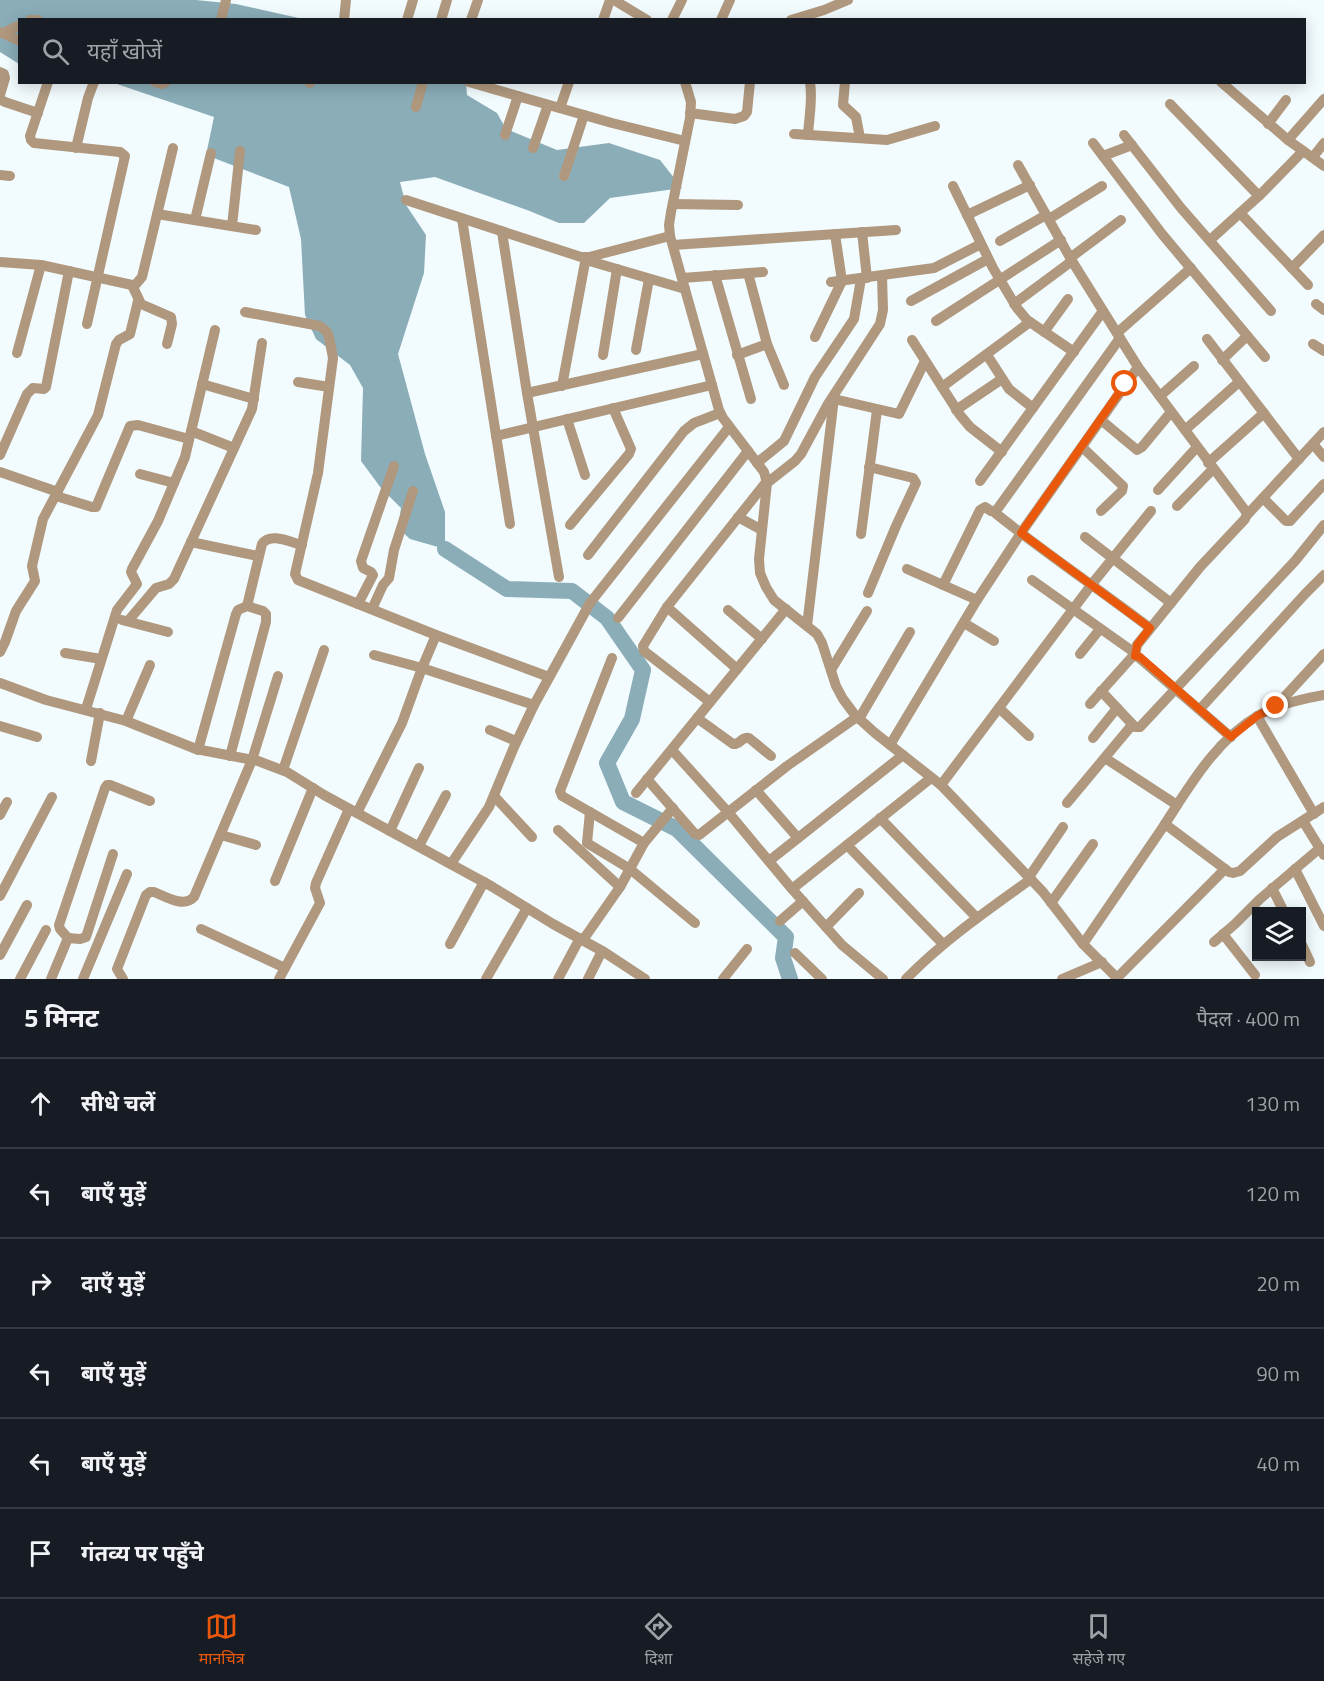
<!DOCTYPE html>
<html lang="hi">
<head>
<meta charset="utf-8">
<style>
  :root { --surface:#171b24; --page:#20242c; --text:#f1f3f6; --muted:#9ea1a6; --line:#363941; --accent:#ea580c }
  body { margin:0; font-family:"Titillium Web","Noto Sans Devanagari",sans-serif; background:var(--page); color:var(--text) }
  .controls { position:absolute; right:18px; bottom:18px; display:grid; overflow:hidden; border-radius:0px; box-shadow:0 3px 15px #0003 }
  .controls button { width:54px; height:54px; display:grid; place-items:center; padding:0; border:0; border-bottom:2px solid var(--line); background:var(--surface); color:var(--text); font:30px sans-serif }
  .stop { position:absolute; width:18px; height:18px; margin:-14px; border:4px solid #ea580c; border-radius:50%; background:#fff }
  .stop.end { background:#ea580c; border-color:#fff; box-shadow:0 2px 6px #0008 }
  .list { margin:0; padding:0; list-style:none }
  h2 { display:flex; justify-content:space-between; align-items:center; height:78px; margin:0; padding:0 24px; font-size:26px }
  h2 small { font-size:20px; font-weight:400; color:var(--muted) }
  .list li { display:grid; grid-template-columns:39px 1fr auto; gap:18px; align-items:center; box-sizing:border-box; height:90px; padding:0 24px; border-top:2px solid var(--line) }
  .list b { display:block; font-size:22px; white-space:nowrap }
  .list em { font-size:20px; font-style:normal; color:var(--muted) }
  .icon { flex:none; width:33px; height:33px; fill:none; stroke:currentColor; stroke-width:2; stroke-linecap:round; stroke-linejoin:round }
  .map { position:relative; flex:none; width:1324px; height:979px; overflow:hidden }
  .search { position:absolute; background:var(--surface); box-shadow:0 3px 15px #0003; left:18px; right:18px; top:18px; height:66px; display:flex; align-items:center; gap:15px; box-sizing:border-box; padding:0 21px; border-radius:0px; color:var(--muted); font-size:22px }
  .sheet { height:618px; background:var(--surface) }
  nav { display:flex; justify-content:space-around; align-items:center; box-sizing:border-box; height:84px; border-top:2px solid var(--line); background:var(--surface); font-size:16px; color:var(--muted) }
  nav a { display:grid; justify-items:center; gap:3px }
  nav .on { color:var(--accent) }
  .map>svg:first-child { display:block }
  .water { fill:#8aadb8 }
  .lines { fill:none; stroke-linecap:round; stroke-linejoin:round }
  .river { stroke:#8aadb8; stroke-width:16 }
  .minor { stroke:#af987e; stroke-width:10 }
  .route { stroke:#ea580c; stroke-width:8 }
</style>
</head>
<body>
<div class="map">
<svg width="1324" height="979" viewBox="0 0 1324 979">
  <rect width="100%" height="100%" fill="#f2fbfe"/>
  <g class="water">
    <path d="M0 0H196L236 4 303 19 20 20 19 64 0 52Z"/>
    <path d="M114 83H466L467 95 497 113 506 129 557 150 609 143 660 160 682 188 610 198 584 223H559L527 210 435 177 400 182 406 205 426 235 424 273 398 354 425 454 445 512V549L410 539 398 528 401 508 381 488 361 461 363 388 350 365 316 339 305 315 301 239 289 187 206 155 214 117Z"/>
  </g>
  <g class="lines">
    <path class="river" d="M445 549 507 589 572 591 607 618 643 670 632 719 607 763 623 802 677 829 786 937 783 958 790 979"/>
    <g class="minor">
      <path d="M614 0 647 20"/>
      <path d="M30 20H38"/>
      <path d="M221 20 226 0"/>
      <path d="M344 20 346 0"/>
      <path d="M407 20 413 0"/>
      <path d="M441 20 447 0"/>
      <path d="M471 20 478 0"/>
      <path d="M603 20 610 0"/>
      <path d="M672 20 682 0"/>
      <path d="M721 20 730 0"/>
      <path d="M791 20 824 10 848 0"/>
      <path d="M0 32 20 41"/>
      <path d="M3 33 20 25"/>
      <path d="M0 72 4 74 5 78 0 95"/>
      <path d="M48 82 30 136 31 140 34 143 120 152 125 156 87 324"/>
      <path d="M155 82 162 84 166 82"/>
      <path d="M309 82 310 83"/>
      <path d="M469 82 612 123 685 141"/>
      <path d="M685 82 691 102 690 118 671 212 669 225 670 236 719 410 723 418 764 472 767 483 759 559 760 573 766 587 774 600 817 634 822 643 836 686 843 699 855 715 875 733 941 785 1043 892 1083 944"/>
      <path d="M845 82 843 105 856 117 860 138"/>
      <path d="M1221 82 1288 140 1324 166"/>
      <path d="M0 97 1 100 5 102 38 113"/>
      <path d="M1170 104 1259 196"/>
      <path d="M416 107 423 82"/>
      <path d="M560 108 569 82"/>
      <path d="M690 113 735 119 744 116 747 112 750 82"/>
      <path d="M1268 124 1286 100"/>
      <path d="M794 134 887 140 935 126"/>
      <path d="M505 135 518 96"/>
      <path d="M808 135C809 117 813 100 810 82"/>
      <path d="M1124 135 1181 208 1271 311"/>
      <path d="M1288 140 1324 99"/>
      <path d="M1093 143 1162 234 1265 357"/>
      <path d="M76 148 88 98 94 82"/>
      <path d="M533 148 548 105"/>
      <path d="M1103 156 1132 145"/>
      <path d="M1313 157 1324 143"/>
      <path d="M1018 165 1072 261 1138 367 1247 513 1245 519 1200 567 1137 645 1135 656"/>
      <path d="M0 175 10 176"/>
      <path d="M564 176 584 115"/>
      <path d="M953 186 993 268 1017 308 1027 320 1074 352"/>
      <path d="M406 200 581 257H589L670 236"/>
      <path d="M673 204 738 205"/>
      <path d="M1240 213 1308 285"/>
      <path d="M157 214 256 230"/>
      <path d="M967 215 1030 185"/>
      <path d="M462 219 510 524"/>
      <path d="M1049 219 1102 186"/>
      <path d="M195 220 211 153"/>
      <path d="M232 226 240 151"/>
      <path d="M502 232 527 393 559 577"/>
      <path d="M862 232 867 278"/>
      <path d="M1210 240 1261 194 1303 151"/>
      <path d="M1000 241 1046 215"/>
      <path d="M673 245 896 230"/>
      <path d="M1070 258 1121 220"/>
      <path d="M586 260 685 289"/>
      <path d="M0 262 41 265 132 285 136 284 142 277 173 148"/>
      <path d="M1292 268 1324 235"/>
      <path d="M748 273 767 344 784 385"/>
      <path d="M715 275 751 399"/>
      <path d="M682 278 763 272"/>
      <path d="M831 282 934 268 981 244"/>
      <path d="M132 285 141 304 171 317 172 324 167 344"/>
      <path d="M911 301 988 259"/>
      <path d="M1014 304 1072 261"/>
      <path d="M1316 304 1324 310"/>
      <path d="M245 312 320 326 327 332 329 337 333 358 318 473 295 574 298 580 436 635 549 677"/>
      <path d="M936 321 1061 240"/>
      <path d="M1044 332 1068 299"/>
      <path d="M1117 333 1191 268"/>
      <path d="M815 337 842 281 835 234"/>
      <path d="M1207 339 1299 459"/>
      <path d="M912 340 960 415 970 427 1002 452"/>
      <path d="M1313 344 1324 351"/>
      <path d="M636 350 649 279"/>
      <path d="M17 353 41 265"/>
      <path d="M603 355 617 269"/>
      <path d="M737 355 767 344"/>
      <path d="M987 355 1009 389 1033 408"/>
      <path d="M1222 360 1247 336"/>
      <path d="M298 382 329 387"/>
      <path d="M202 384 254 399"/>
      <path d="M562 386 586 257"/>
      <path d="M942 387 1030 322"/>
      <path d="M527 393 703 354"/>
      <path d="M1160 396 1194 366"/>
      <path d="M834 399 899 414 925 361"/>
      <path d="M956 410 1002 379"/>
      <path d="M567 419 585 475"/>
      <path d="M1101 420 1137 450 1142 447 1171 412"/>
      <path d="M1185 430 1239 382"/>
      <path d="M191 431 234 448"/>
      <path d="M496 436 712 385"/>
      <path d="M1313 444 1324 457"/>
      <path d="M1082 447 1123 486 1122 491 1101 511"/>
      <path d="M0 455 27 394 33 388 44 389 46 387 69 271"/>
      <path d="M757 463 784 441 815 377 854 319 861 279"/>
      <path d="M1208 463 1264 413"/>
      <path d="M0 472 58 492"/>
      <path d="M140 474 174 483"/>
      <path d="M980 481 1103 311"/>
      <path d="M767 483 795 461 801 454 828 404 880 324 883 310 882 276"/>
      <path d="M1158 490 1197 447"/>
      <path d="M56 496 92 507H96L130 426 138 425 189 439"/>
      <path d="M1263 498 1286 521H1290L1324 484"/>
      <path d="M1177 506 1213 469"/>
      <path d="M994 512C1045 553 1099 589 1150 628"/>
      <path d="M1247 515 1324 432"/>
      <path d="M738 517 762 530"/>
      <path d="M570 525 629 454 631 449 613 408"/>
      <path d="M861 534 877 410"/>
      <path d="M1085 537 1171 603"/>
      <path d="M191 542 258 556"/>
      <path d="M588 555 684 431 694 423 720 413"/>
      <path d="M907 569 977 600"/>
      <path d="M1032 580 1135 653"/>
      <path d="M943 585 980 510 985 507 991 511H996L1120 338"/>
      <path d="M868 593 896 526 916 483 913 478 869 467"/>
      <path d="M358 604 373 575 371 572 363 568 361 561 394 466"/>
      <path d="M667 607 737 669"/>
      <path d="M372 609 383 585 389 578 394 550 413 491"/>
      <path d="M728 610 762 639"/>
      <path d="M618 618 748 451"/>
      <path d="M122 620 168 632"/>
      <path d="M128 621 156 588 169 584 174 579 252 409 262 343"/>
      <path d="M964 623 994 641"/>
      <path d="M807 626 834 398"/>
      <path d="M0 652 5 642 16 611 35 581 32 566 43 519 98 415 116 344 119 340 130 334 138 301"/>
      <path d="M65 653 101 659"/>
      <path d="M1080 654 1100 629"/>
      <path d="M374 655 422 668 534 705"/>
      <path d="M612 658 560 791 562 796 644 843"/>
      <path d="M831 670 867 611"/>
      <path d="M0 683 46 700 126 721 196 749 258 761 287 772 324 795 491 886 553 924 604 952 645 979"/>
      <path d="M1101 691 1135 727H1140L1295 561 1324 525"/>
      <path d="M710 702 644 651 643 646 667 607 767 481"/>
      <path d="M1090 704 1132 657 1137 656 1231 737"/>
      <path d="M1278 704 1324 654"/>
      <path d="M999 708 1029 736"/>
      <path d="M86 709 117 610 137 584 131 572 132 569 158 521 185 457 215 330"/>
      <path d="M1200 709 1305 594 1324 575"/>
      <path d="M1257 716 1314 814"/>
      <path d="M697 718 733 744C740 745 742 736 749 738L771 756"/>
      <path d="M859 719 910 632"/>
      <path d="M126 721 150 665"/>
      <path d="M0 726 37 737"/>
      <path d="M490 730 516 741"/>
      <path d="M1093 738 1117 708"/>
      <path d="M890 745 977 600 1021 533 1138 367"/>
      <path d="M198 750 236 614 238 610 247 606 248 602 262 544C270 532 290 542 302 545"/>
      <path d="M672 750 728 812 792 889 842 945 883 979"/>
      <path d="M230 756 266 622V614L263 611 247 606"/>
      <path d="M1105 758 1177 805"/>
      <path d="M91 761 100 713"/>
      <path d="M283 770 324 650"/>
      <path d="M647 779 695 834 699 835 787 766 857 717"/>
      <path d="M941 785 1092 584 1151 511"/>
      <path d="M756 790 798 838"/>
      <path d="M636 793 786 609"/>
      <path d="M494 796 532 837"/>
      <path d="M1067 803 1132 725"/>
      <path d="M590 812 587 843 630 869 695 923"/>
      <path d="M357 813 402 723 422 668 436 635"/>
      <path d="M0 815 7 802"/>
      <path d="M880 818 977 918"/>
      <path d="M1303 821 1324 855"/>
      <path d="M1165 824 1229 872 1233 873 1240 871 1277 837 1324 807"/>
      <path d="M558 830 620 887"/>
      <path d="M390 831 419 768"/>
      <path d="M221 835 256 845"/>
      <path d="M847 845 943 944"/>
      <path d="M419 846 446 795"/>
      <path d="M769 861 903 755"/>
      <path d="M451 864 489 807 514 747 534 705 590 603 729 427"/>
      <path d="M1295 869 1324 926"/>
      <path d="M1029 877 1063 827"/>
      <path d="M275 881 313 788"/>
      <path d="M1272 888 1284 912"/>
      <path d="M792 889 931 778"/>
      <path d="M0 896 52 797"/>
      <path d="M1051 903 1093 844"/>
      <path d="M780 921 803 901"/>
      <path d="M826 927 859 893"/>
      <path d="M201 929 285 968"/>
      <path d="M1223 934 1255 975"/>
      <path d="M68 938 80 939 86 937 113 854"/>
      <path d="M583 940 620 887 644 843 673 808"/>
      <path d="M1214 942 1235 924 1260 899 1320 848"/>
      <path d="M450 944 484 882"/>
      <path d="M1302 945 1310 962"/>
      <path d="M795 953 822 979"/>
      <path d="M0 955 27 905"/>
      <path d="M1117 978 1225 869"/>
      <path d="M20 979 46 930"/>
      <path d="M51 979 68 938 60 929 59 925 105 788 107 785H110L150 801"/>
      <path d="M83 979 127 874"/>
      <path d="M123 979 117 969 146 895 150 892H154C166 897 184 908 194 897L252 760 278 676"/>
      <path d="M279 979 320 903 315 888 316 883 349 809"/>
      <path d="M486 979 527 908"/>
      <path d="M558 979 580 938"/>
      <path d="M588 979 602 951"/>
      <path d="M723 979 747 949"/>
      <path d="M906 979C944 940 988 910 1031 879"/>
      <path d="M1062 979 1102 962"/>
      <path d="M1118 979 1083 944C1109 906 1135 868 1161 830 1188 789 1214 741 1259 715 1279 704 1301 699 1324 695"/>
    </g>
  </g>
  <g class="lines">
    <path class="route" d="M1125 384 1021 533 1150 628 1137 645 1135 656 1140 657 1231 737 1257 716 1276 706"/>
  </g>
</svg>
<div class="controls">
<button><svg class="icon" aria-label="layers" viewBox="0 0 24 24"><path d="M12 4l9 5-9 5-9-5zM3 14l9 5 9-5"/></svg></button>
</div>
<div class="stop" style="left:1125px;top:384px"></div>
<div class="stop end" style="left:1276px;top:706px"></div>
<div class="search"><svg class="icon" aria-label="search" viewBox="0 0 24 24"><circle cx="10" cy="10" r="6"/><path d="M15 15l6 6"/></svg>यहाँ खोजें</div>
</div>
<section class="sheet">
<h2>5 मिनट<small>पैदल · 400 m</small></h2>
<ul class="list">
<li><svg class="icon" aria-label="ahead" viewBox="0 0 24 24"><path d="M12 20V5M6 11l6-6 6 6"/></svg><div><b>सीधे चलें</b></div><em>130 m</em></li>
<li><svg class="icon" aria-label="left" viewBox="0 0 24 24"><path d="M17 20v-9H6M10 6l-5 5 5 5"/></svg><div><b>बाएँ मुड़ें</b></div><em>120 m</em></li>
<li><svg class="icon" aria-label="right" viewBox="0 0 24 24"><path d="M7 20v-9h11M14 6l5 5-5 5"/></svg><div><b>दाएँ मुड़ें</b></div><em>20 m</em></li>
<li><svg class="icon" aria-label="left" viewBox="0 0 24 24"><path d="M17 20v-9H6M10 6l-5 5 5 5"/></svg><div><b>बाएँ मुड़ें</b></div><em>90 m</em></li>
<li><svg class="icon" aria-label="left" viewBox="0 0 24 24"><path d="M17 20v-9H6M10 6l-5 5 5 5"/></svg><div><b>बाएँ मुड़ें</b></div><em>40 m</em></li>
<li><svg class="icon" aria-label="arrive" viewBox="0 0 24 24"><path d="M6 21V4h12l-3 4 3 4H6"/></svg><div><b>गंतव्य पर पहुँचे</b></div></li>
</ul>
</section>
<nav>
<a class="on"><svg class="icon" aria-label="map" viewBox="0 0 24 24"><path d="M3 6l6-2 6 2 6-2v14l-6 2-6-2-6 2zM9 4v14M15 6v14"/></svg>मानचित्र</a>
<a><svg class="icon" aria-label="directions" viewBox="0 0 24 24"><path d="M12 3l9 9-9 9-9-9zM9 14v-3h6M13 9l2 2-2 2"/></svg>दिशा</a>
<a><svg class="icon" aria-label="saved" viewBox="0 0 24 24"><path d="M7 4h10v16l-5-4-5 4z"/></svg>सहेजे गए</a>
</nav>
</body>
</html>
